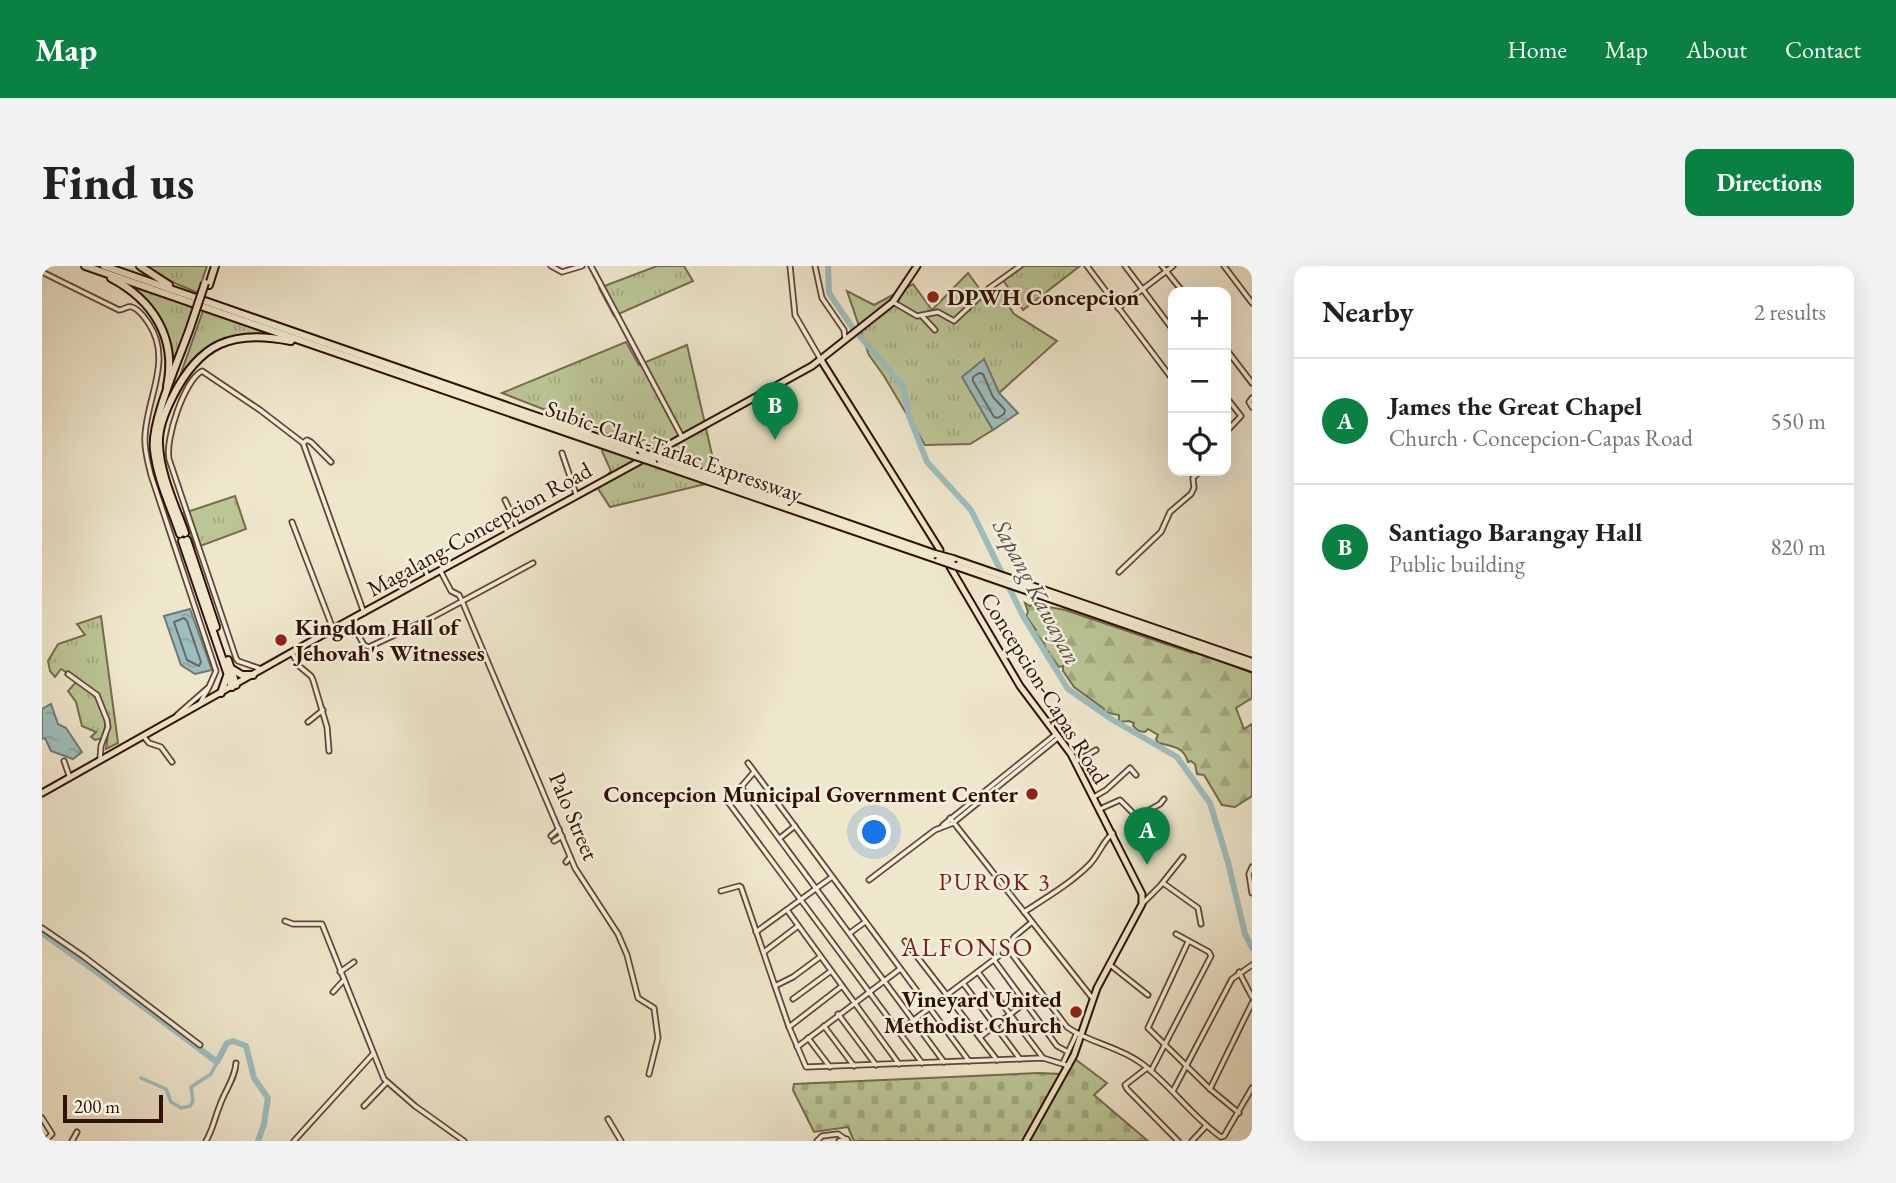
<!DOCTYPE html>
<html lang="en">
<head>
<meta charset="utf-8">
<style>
  :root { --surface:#fff; --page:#f2f2f2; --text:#222; --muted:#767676; --line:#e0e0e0; --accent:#0b8043 }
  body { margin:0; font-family:"EB Garamond",serif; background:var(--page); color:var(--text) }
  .controls { position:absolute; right:21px; top:21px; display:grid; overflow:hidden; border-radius:14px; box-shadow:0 7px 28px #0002 }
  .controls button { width:63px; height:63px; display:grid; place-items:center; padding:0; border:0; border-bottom:2px solid var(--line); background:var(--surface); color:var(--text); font:35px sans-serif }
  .scale { position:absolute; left:21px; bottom:18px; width:100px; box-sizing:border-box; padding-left:7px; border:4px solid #311104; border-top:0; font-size:19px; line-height:24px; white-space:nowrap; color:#311104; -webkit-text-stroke:5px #f5efde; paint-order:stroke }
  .you { position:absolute; left:833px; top:567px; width:24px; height:24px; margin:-18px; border:5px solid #fff; border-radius:50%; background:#1a73e8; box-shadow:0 0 0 10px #1a73e833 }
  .badge { display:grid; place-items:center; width:46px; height:46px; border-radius:50%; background:var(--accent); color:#fff; font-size:23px; font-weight:700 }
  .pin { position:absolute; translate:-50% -58px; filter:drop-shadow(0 2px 4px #0008) }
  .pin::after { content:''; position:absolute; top:37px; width:24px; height:21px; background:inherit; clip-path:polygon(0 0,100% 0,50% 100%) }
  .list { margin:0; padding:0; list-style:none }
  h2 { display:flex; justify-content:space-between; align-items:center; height:91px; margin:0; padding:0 28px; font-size:30px }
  h2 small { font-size:23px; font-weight:400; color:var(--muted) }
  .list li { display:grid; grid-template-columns:46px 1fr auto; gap:21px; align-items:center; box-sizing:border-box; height:126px; padding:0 28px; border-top:2px solid var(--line) }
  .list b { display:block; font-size:26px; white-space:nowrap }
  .list p { margin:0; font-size:23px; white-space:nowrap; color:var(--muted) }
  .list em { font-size:23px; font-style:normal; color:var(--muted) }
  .icon { flex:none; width:38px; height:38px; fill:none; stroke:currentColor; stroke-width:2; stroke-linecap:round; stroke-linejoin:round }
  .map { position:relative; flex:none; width:1210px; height:875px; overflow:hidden; border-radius:14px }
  header { display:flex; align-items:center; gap:42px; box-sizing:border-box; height:98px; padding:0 35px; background:var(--accent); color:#fff }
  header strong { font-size:33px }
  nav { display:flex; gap:38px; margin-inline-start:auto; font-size:24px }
  .intro { display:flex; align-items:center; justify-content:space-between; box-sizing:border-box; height:168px; padding:0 42px }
  h1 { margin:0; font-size:49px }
  .button { padding:18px 32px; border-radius:14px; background:var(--accent); color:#fff; font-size:24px; font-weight:700 }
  main { display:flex; gap:42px; padding:0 42px }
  aside { flex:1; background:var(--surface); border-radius:14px; box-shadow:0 7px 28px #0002 }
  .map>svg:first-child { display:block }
  .grass { fill:url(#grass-tufts); stroke:#766b4d; stroke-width:2 }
  .forest { fill:url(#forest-firs); stroke:#766b4d; stroke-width:2 }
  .cemetery { fill:url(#cemetery-stones); stroke:#766b4d; stroke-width:2 }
  .water { fill:url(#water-ripples); stroke:#727974; stroke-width:2 }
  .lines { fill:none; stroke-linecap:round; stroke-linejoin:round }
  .shore { stroke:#676862; stroke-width:2 }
  .stream { stroke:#727974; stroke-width:2 }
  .canal { stroke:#9dbebf; stroke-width:3.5 }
  .river { stroke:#9dbebf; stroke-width:6 }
  .minor-casing { stroke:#604636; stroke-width:7 }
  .major-casing { stroke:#311104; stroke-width:9 }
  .highway-casing { stroke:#311104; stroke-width:10 }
  .minor { stroke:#f5efde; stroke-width:3.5 }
  .major { stroke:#efe7cc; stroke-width:5 }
  .highway { stroke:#efe7cc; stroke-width:6 }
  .highway-bridge-casing { stroke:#311104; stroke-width:10; stroke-linecap:butt }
  .highway-bridge { stroke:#efe7cc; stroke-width:6 }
  .poi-dot { fill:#8f2418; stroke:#f5efde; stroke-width:2.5 }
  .labels { text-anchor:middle; stroke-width:5; stroke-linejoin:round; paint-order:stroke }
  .poi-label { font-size:23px; font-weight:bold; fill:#311104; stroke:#f5efde; text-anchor:start }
  .street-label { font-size:23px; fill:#311104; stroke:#f5efde }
  .water-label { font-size:24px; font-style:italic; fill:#574e45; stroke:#f5efde }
  .neighbourhood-label { font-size:24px; letter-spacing:2px; fill:#7a1f14; stroke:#f5efde }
  .quarter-label { font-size:26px; letter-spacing:2px; fill:#7a1f14; stroke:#f5efde }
</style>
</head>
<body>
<header>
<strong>Map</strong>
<nav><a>Home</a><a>Map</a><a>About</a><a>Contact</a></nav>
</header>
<div class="intro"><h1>Find us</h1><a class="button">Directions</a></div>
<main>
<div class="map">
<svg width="1210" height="875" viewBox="0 0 1210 875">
  <defs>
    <pattern id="grass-tufts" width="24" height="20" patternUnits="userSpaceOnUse" patternTransform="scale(1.75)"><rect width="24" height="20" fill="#bbc596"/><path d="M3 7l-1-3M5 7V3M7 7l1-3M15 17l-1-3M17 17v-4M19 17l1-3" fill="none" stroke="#a1a880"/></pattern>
    <pattern id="forest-firs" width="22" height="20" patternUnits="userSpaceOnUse" patternTransform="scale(1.75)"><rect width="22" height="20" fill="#bbc596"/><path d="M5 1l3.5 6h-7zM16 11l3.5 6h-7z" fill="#a1a880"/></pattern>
    <pattern id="cemetery-stones" width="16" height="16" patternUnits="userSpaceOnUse" patternTransform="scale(1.75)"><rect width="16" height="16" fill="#bbc596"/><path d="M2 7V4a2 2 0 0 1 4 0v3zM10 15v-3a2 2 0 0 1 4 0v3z" fill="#a1a880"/></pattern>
    <pattern id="water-ripples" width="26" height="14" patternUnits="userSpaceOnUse" patternTransform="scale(1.75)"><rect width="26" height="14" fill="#9dbebf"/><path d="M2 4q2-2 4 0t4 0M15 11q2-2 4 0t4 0" fill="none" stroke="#88a2a2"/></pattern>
  </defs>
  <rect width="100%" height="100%" fill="#efe7cc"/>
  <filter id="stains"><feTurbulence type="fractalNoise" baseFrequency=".00286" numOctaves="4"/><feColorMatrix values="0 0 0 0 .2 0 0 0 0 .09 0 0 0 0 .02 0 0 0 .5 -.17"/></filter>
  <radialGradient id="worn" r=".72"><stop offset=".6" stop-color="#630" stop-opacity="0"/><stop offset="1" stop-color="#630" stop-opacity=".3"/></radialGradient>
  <g class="grass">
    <path d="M103 0H165L156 27 121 12Z"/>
    <path d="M615 0H642L651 15 572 50 557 22Z"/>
    <path d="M980 0H1038L981 44 961 14Z"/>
    <path d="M926 7 945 33 957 25 972 48 1015 75 957 127 942 94 921 111 951 164 928 178 883 179 842 110 827 89 805 25 832 39 871 18 890 44Z"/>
    <path d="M88 18 152 42 131 104H129C124 65 120 43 86 20Z"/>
    <path d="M161 45 225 67V68C201 67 178 72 159 86 152 92 146 101 139 107Z"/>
    <path d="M584 76 597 99 645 79 676 215 568 241 555 221 569 205 560 185 568 169 460 127Z"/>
    <path d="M193 230 204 263 153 282 142 247Z"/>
    <path d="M59 350 76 477 64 483C72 435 56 426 19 403L13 411 8 405 6 395 16 378 43 369 35 358Z"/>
    <path d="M34 416 53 429 64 456 61 472 53 474 49 471 54 466 40 460 34 436 26 425Z"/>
  </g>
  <path class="forest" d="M983 337 988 340 991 338 1023 344 1150 387 1154 385 1210 407V432L1194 442 1202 463 1210 458V530L1193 541 1180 539 1162 509 1155 508 1153 498 1149 495 1146 496C1142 481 1130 480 1116 477L1114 473 1116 469 1106 463 1103 466 1097 465 1091 460 1092 457 1087 455 1077 456V449L1061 446 1062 443 1032 421 1021 405V400L1017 401 1007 389V386L1004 384 1002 377 992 365 994 364 984 350 986 346Z"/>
  <g class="cemetery">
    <path d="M1033 793 1065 817 1052 829 1106 875H987Z"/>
    <path d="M996 807 1019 808 982 875H812L806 861 772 866 751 824 752 818Z"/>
  </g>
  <g class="water">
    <path d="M942 93 957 127 976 147 951 164 920 111Z"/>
    <path d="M148 343 170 404 153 408 139 399 122 350Z"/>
    <path d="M9 438 16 458 24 462 40 486 31 493 9 485 3 472 0 473V443Z"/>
  </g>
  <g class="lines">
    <g class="shore">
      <path d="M937 107 941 108 951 131 963 144 962 148 956 152 952 151 931 115V111Z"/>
      <path d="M142 352 145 355 159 396 157 400 145 394 132 356Z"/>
    </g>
    <path class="stream" d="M184 776 185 777"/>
    <path class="canal" d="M99 812 124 823 129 836 139 842 148 840 151 835 149 821 169 808 175 796"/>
    <g class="river">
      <path d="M786 0 787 27 810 61 861 120 867 150 885 196 929 244 982 352 1026 423 1071 454 1135 491 1168 537 1186 596 1203 668 1210 682"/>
      <path d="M0 667 67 715"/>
      <path d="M68 716 175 796 185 777 191 775 204 780 212 812 226 832 222 858 216 875"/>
    </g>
    <g class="minor-casing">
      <g id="minor">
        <path d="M509 0 520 6 540 0"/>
        <path d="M549 0 640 171"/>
        <path d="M748 0 753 49 779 94"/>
        <path d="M773 0 780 32 802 64 803 73"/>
        <path d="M1045 0 1131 114"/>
        <path d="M1083 0 1131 64"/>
        <path d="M1120 0 1141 26"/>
        <path d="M1182 0 1210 37"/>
        <path d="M0 6 77 44C80 44 83 42 86 41 94 39 103 52 107 58 131 94 104 133 103 171 102 184 106 196 109 209L174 405 167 421 135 449"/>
        <path d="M851 36 875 50 896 46 912 55 946 23 978 0"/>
        <path d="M1076 42 1131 0"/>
        <path d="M880 50 893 64"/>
        <path d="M1184 83 1210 117"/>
        <path d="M1184 131 1199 150 1184 166"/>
        <path d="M1210 132 1207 136 1210 141"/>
        <path d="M520 187 534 228"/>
        <path d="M289 196 269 176 265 174 261 177 322 347"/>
        <path d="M463 234 476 261"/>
        <path d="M250 256 291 363"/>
        <path d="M381 298 386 311"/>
        <path d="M398 304 409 325 417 329 420 335 533 602 576 668 585 689 596 732 612 742 616 772 607 808"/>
        <path d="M1077 306 1119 266 1128 246 1149 228 1152 222 1151 212 1158 205"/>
        <path d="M308 354 322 379 327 381 389 352 491 297"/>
        <path d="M250 387 257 400 269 410 271 414 285 461 287 485"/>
        <path d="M219 403 196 395 194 392 127 193C123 173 142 115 160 105L218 144 261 177"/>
        <path d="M26 408 55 429 65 454 66 461 59 480 58 493"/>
        <path d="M158 437 166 423"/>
        <path d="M266 456 281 444"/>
        <path d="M102 471 107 477 119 481 130 496"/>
        <path d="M22 495 28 512"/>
        <path d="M1033 496 1054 484"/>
        <path d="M706 497 927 795"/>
        <path d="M712 506 686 536 880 797"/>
        <path d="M699 521 902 796"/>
        <path d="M1052 531 1064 524 1088 502 1094 509"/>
        <path d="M1058 543 1078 534 1095 551 1118 538 1122 533"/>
        <path d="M908 552 1051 733"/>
        <path d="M901 559 1014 468"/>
        <path d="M509 570 517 563"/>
        <path d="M738 572 753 560"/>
        <path d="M512 575 520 570"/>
        <path d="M524 596 528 591"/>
        <path d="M1210 601 1207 608 1210 627"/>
        <path d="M827 614 893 564 911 557 1017 471"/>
        <path d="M1121 617 1156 642 1159 658"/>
        <path d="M679 625 697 620 699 621 747 761 764 801 1001 792 1027 800"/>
        <path d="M1100 638 1118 620 1141 591"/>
        <path d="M745 644 857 798"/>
        <path d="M982 646C1004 632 1029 617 1047 599 1057 589 1060 576 1071 567"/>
        <path d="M243 655 251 658H280L342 813 373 840 422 875"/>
        <path d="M0 662 41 690 158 779"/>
        <path d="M714 666 790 611"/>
        <path d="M808 667 823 656"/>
        <path d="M863 675 955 794"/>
        <path d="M1146 676 1106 762 1168 823 1197 847"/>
        <path d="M966 683 1025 761C1047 777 1076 780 1099 797 1128 818 1149 850 1179 871L1182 870 1210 822"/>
        <path d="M722 686 756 660"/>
        <path d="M952 694 1015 780 1026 786"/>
        <path d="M1067 698 1106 729"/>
        <path d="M298 706 312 696"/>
        <path d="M936 706 1001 792"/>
        <path d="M1197 706 1210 731"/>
        <path d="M921 717 978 793"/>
        <path d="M733 720 751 711 778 691"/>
        <path d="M291 726 301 715"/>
        <path d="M751 733 789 705"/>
        <path d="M796 748 834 799"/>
        <path d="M782 760 812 800"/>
        <path d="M747 761 800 720"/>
        <path d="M857 765 966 683 972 671 990 656"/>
        <path d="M938 771 983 737"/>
        <path d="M766 772 788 801"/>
        <path d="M755 781 858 703"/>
        <path d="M1021 797 1035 767"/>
        <path d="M1105 802 1083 819 1085 823 1136 875"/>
        <path d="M1109 805 1169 690 1167 686 1134 668"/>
        <path d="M1168 823 1210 737"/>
        <path d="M1131 825 1190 713 1210 699"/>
        <path d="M322 840 345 816"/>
        <path d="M0 852 10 868 3 875"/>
        <path d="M566 853 579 875"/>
        <path d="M30 875 35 866"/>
        <path d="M164 875C172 861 172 853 178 839 183 824 193 813 194 797"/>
        <path d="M252 875 331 788"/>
        <path d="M775 875 780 870 796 868 806 875"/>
        <path d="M797 875 805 873"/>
        <path d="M1150 875 1164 860"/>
      </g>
    </g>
    <g class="major-casing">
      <g id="major">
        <path d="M779 94 898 284"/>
        <path d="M612 187 770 100 851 36 875 0"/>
        <path d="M908 301 978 420 1029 488 1100 628V638L1055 722 1032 789 984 875"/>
        <path d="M0 527 291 363 598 195"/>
      </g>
    </g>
    <g class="highway-casing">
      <g id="highway">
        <path d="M43 0 593 190"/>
        <path d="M62 0 600 187"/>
        <path d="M98 0 127 19"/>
        <path d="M69 12C111 34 135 72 125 120"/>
        <path d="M167 19 173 0"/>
        <path d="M617 192 893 288"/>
        <path d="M611 196 897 294"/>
        <path d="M143 267C133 239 118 208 117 178 116 162 123 146 130 132 157 77 190 63 249 75"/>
        <path d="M138 268C129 241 115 213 112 184 108 156 139 89 149 59"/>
        <path d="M145 274 174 361"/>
        <path d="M140 275 190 421"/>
        <path d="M911 293 1210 396"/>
        <path d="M914 300 1210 402"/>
        <path d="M186 394 194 419"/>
        <path d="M190 403 200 409H211"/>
        <path d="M179 427 185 410"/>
      </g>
    </g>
    <use href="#minor" class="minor"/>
    <use href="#major" class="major"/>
    <use href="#highway" class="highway"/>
    <g class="highway-bridge-casing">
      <g id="highway-bridge">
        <path d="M149 59 163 17"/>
        <path d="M600 187 617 192"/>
        <path d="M593 190 611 196"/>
        <path d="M893 288 911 293"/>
        <path d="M897 294 914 300"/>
      </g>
    </g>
    <use href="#highway-bridge" class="highway-bridge"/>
  </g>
  <g class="poi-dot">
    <circle cx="891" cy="31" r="7"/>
    <circle cx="239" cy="374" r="7"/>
    <circle cx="990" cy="528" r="7"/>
    <circle cx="1034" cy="746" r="7"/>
  </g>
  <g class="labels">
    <g class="poi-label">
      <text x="905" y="39">DPWH Concepcion</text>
      <text x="253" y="369">Kingdom Hall of<tspan x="253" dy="26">Jehovah's Witnesses</tspan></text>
      <text x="976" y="536" text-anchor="end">Concepcion Municipal Government Center</text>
      <text x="1020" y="741" text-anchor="end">Vineyard United<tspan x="1020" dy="26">Methodist Church</tspan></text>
    </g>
    <g class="street-label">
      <text transform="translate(632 185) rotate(19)" y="8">Subic-Clark-Tarlac Expressway</text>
      <text transform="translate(437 263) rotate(-29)" y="8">Magalang-Concepcion Road</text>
      <text transform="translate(1003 422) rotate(58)" y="8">Concepcion-Capas Road</text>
      <text transform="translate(532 550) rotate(67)" y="8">Palo Street</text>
    </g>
    <g class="water-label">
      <text transform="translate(995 326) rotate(62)" y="8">Sapang Kawayan</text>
    </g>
    <g class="neighbourhood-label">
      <text x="953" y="624">PUROK 3</text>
    </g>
    <g class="quarter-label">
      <text x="926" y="690">ALFONSO</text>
    </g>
  </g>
  <rect width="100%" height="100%" filter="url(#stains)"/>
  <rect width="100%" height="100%" fill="url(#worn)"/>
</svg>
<div class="controls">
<button>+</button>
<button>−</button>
<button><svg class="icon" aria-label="locate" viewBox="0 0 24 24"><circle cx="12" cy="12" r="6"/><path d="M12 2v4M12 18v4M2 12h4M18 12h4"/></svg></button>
</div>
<div class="scale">200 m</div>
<div class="you"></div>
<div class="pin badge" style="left:1105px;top:599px">A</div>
<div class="pin badge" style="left:733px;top:174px">B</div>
</div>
<aside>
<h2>Nearby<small>2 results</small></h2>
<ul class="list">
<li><span class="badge">A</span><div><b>James the Great Chapel</b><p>Church · Concepcion-Capas Road</p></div><em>550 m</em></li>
<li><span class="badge">B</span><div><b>Santiago Barangay Hall</b><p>Public building</p></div><em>820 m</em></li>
</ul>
</aside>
</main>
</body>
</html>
